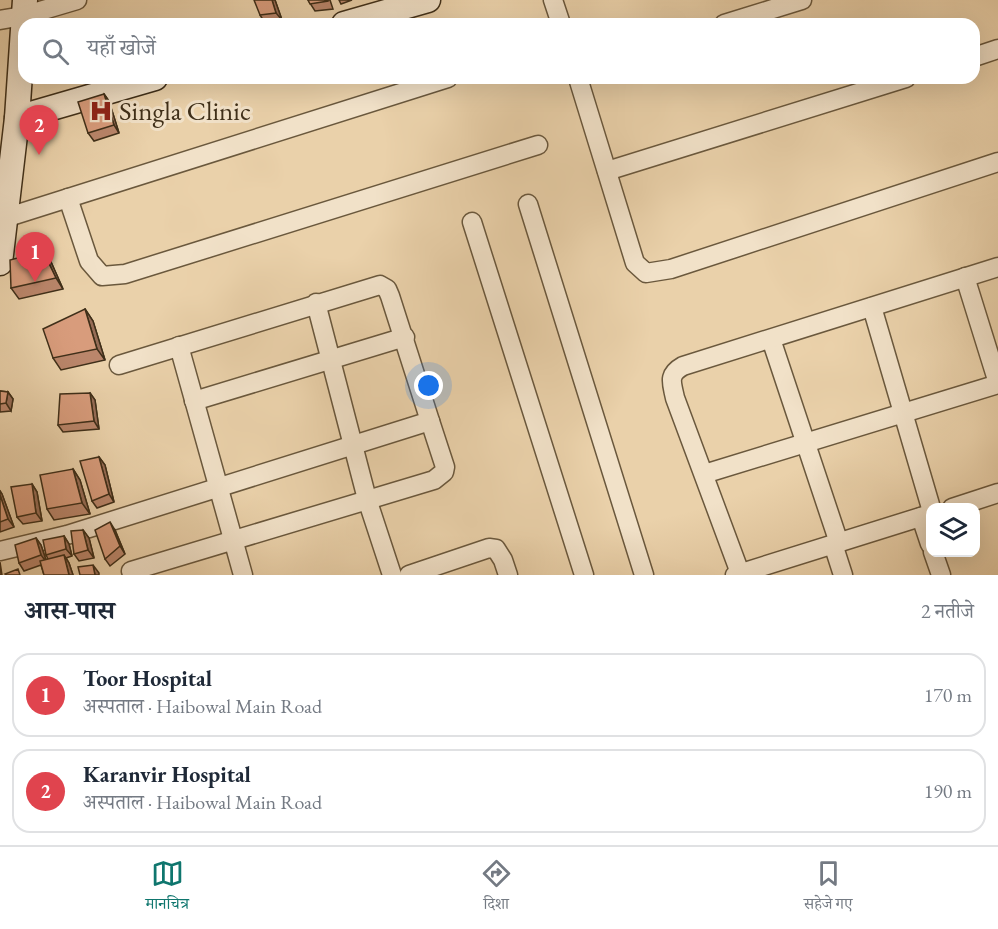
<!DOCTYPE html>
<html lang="hi">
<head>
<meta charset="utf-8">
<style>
  :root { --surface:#fff; --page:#f6f6f7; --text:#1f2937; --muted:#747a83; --line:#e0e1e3; --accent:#0f766e }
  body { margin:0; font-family:"EB Garamond","Noto Serif Devanagari",serif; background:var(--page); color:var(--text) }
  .controls { position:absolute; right:18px; bottom:18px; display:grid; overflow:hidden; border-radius:12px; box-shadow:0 6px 24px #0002 }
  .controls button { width:54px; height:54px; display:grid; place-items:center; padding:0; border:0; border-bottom:2px solid var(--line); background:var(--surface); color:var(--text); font:30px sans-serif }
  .you { position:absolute; left:429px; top:386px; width:21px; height:21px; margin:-15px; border:4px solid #fff; border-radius:50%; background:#1a73e8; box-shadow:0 0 0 9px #1a73e833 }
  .badge { display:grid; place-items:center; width:39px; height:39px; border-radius:50%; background:var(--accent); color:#fff; font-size:20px; font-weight:700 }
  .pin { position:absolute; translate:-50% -50px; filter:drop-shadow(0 2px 3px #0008) }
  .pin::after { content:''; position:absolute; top:32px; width:21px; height:18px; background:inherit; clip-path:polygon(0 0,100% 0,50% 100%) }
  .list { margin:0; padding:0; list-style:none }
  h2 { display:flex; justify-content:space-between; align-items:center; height:78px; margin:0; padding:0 24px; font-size:26px }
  h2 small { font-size:20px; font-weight:400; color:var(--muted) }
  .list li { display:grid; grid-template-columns:39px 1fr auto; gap:18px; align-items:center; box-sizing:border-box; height:84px; margin:0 12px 12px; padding:0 12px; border:2px solid var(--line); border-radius:18px }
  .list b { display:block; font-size:22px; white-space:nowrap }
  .list p { margin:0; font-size:20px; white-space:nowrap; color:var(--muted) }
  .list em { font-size:20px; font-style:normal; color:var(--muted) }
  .icon { flex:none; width:33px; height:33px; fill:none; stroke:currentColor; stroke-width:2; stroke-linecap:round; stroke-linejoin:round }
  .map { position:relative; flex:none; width:998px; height:575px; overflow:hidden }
  .search { position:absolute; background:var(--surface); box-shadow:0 6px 24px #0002; left:18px; right:18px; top:18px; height:66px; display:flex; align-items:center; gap:15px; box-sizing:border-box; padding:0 21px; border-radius:18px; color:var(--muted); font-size:22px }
  .sheet { height:270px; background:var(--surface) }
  nav { display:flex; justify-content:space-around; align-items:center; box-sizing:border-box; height:84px; border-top:2px solid var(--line); background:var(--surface); font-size:16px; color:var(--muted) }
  nav a { display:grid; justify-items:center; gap:3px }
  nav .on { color:var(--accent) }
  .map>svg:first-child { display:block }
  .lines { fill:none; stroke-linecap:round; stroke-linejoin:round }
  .street-casing { stroke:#6a583d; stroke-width:21 }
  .secondary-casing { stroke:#3f2f19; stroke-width:27 }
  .street { stroke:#f1e1c8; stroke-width:18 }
  .secondary { stroke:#f1e1c8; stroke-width:24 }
  .wall { fill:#ba866b; stroke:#3f2f19; stroke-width:1.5 }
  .shaded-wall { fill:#976d57; stroke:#3f2f19; stroke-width:1.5 }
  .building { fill:#d89c7c; stroke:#3f2f19; stroke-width:1.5 }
  .labels { text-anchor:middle; stroke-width:6; stroke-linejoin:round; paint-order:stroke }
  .poi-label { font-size:27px; fill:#3f2f19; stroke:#f1e1c8; text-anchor:start }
</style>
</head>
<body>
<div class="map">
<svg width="998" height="575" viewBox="0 0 998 575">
  <rect width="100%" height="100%" fill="#ead1aa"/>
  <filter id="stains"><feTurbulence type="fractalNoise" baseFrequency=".00333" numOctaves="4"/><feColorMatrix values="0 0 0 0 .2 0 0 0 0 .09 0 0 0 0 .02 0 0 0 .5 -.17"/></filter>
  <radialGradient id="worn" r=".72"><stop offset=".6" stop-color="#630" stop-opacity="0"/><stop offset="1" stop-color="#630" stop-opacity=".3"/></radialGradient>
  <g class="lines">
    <g class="street-casing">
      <g id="street">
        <path d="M553 0 561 24"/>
        <path d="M0 20 23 16 77 0"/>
        <path d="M724 24 802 0"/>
        <path d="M974 57 998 49"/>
        <path d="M578 78 635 263 646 273 671 269 998 162"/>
        <path d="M607 171 906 78"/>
        <path d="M68 198 89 261 102 276 125 274 538 145"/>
        <path d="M528 204 644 575"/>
        <path d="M5 218 448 78"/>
        <path d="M472 222 584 575"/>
        <path d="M965 277 998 383"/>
        <path d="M316 303 367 499 392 575"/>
        <path d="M872 307 931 508"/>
        <path d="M771 339 839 543"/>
        <path d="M179 346 243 575"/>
        <path d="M194 401 405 337"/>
        <path d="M704 474 998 384"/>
        <path d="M952 508 998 493"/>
        <path d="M921 517 930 544"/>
        <path d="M833 544 843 575"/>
        <path d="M0 551 67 535 430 421 390 296 387 289 380 285 119 365"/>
        <path d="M933 552 941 575"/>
        <path d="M131 571 434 480 444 472 445 467 430 421"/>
        <path d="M740 573 675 398C672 383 667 375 683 366L998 267"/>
        <path d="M409 575 489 548 496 549 503 560 508 575"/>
        <path d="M735 575 930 514"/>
      </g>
    </g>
    <g class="secondary-casing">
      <g id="secondary">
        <path d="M344 24 428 0"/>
        <path d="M17 118 155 78"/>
        <path d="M0 263 17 118 25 0"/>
      </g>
    </g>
    <use href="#street" class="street"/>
    <use href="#secondary" class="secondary"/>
  </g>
  <g class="wall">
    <path d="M275 0 282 20 265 23 260 15Z"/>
    <path d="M308 0H330L333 9 315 11Z"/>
    <path d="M339 0H352L341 4Z"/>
    <path d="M104 94 109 101 119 133 94 141 88 133Z"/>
    <path d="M51 262 63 289 19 299 11 288Z"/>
    <path d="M85 309 93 321 105 360 61 370 53 358Z"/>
    <path d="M0 391 8 392 13 399 11 411 0 412Z"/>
    <path d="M90 393 95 400 99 429 63 432 58 425Z"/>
    <path d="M99 457 105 465 114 502 97 508 92 501Z"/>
    <path d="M73 469 80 480 90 514 54 520 47 509Z"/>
    <path d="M32 484 37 492 42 521 23 524 17 517Z"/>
    <path d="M0 491 2 494 14 527 0 532Z"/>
    <path d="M83 530 89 538 94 558 79 561 74 554Z"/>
    <path d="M115 530 125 554 110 566 105 559Z"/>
    <path d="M64 536 69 544 72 556 66 558 69 563 73 575H44L41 565 24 571 19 563 36 538 41 545 46 560 48 559 46 555Z"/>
  </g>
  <g class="shaded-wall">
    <path d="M272 0H275L282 20 276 13Z"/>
    <path d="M104 94 109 101 119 133 114 125Z"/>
    <path d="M43 251 51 262 63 289 56 278Z"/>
    <path d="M85 309 93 321 105 360 97 349Z"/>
    <path d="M8 392 13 399 11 411 6 403Z"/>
    <path d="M90 393 95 400 99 429 94 421Z"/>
    <path d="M99 457 105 465 114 502 109 494Z"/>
    <path d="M73 469 80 480 90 514 82 503Z"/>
    <path d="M32 484 37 492 42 521 36 513Z"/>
    <path d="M0 491 2 494 14 527 8 519 0 495Z"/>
    <path d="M110 522 115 530 125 554 120 546Z"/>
    <path d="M83 530 89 538 94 558 88 550Z"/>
    <path d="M64 536 69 544 72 556 66 549Z"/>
    <path d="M36 538 41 545 47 563 41 555Z"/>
    <path d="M64 555 69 563 73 575H69Z"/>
    <path d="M0 562 2 575H0Z"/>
    <path d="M93 565 99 573V575H95Z"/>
  </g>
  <g class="building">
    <path d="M254 0H272L276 13 260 15Z"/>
    <path d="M308 0H328V1L310 4Z"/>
    <path d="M104 94 114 125 88 133 78 102Z"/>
    <path d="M43 251 56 278 11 288 10 260Z"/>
    <path d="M85 309 97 349 53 358 43 329Z"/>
    <path d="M0 391 8 392 6 403 0 404Z"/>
    <path d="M90 393 94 421 58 425 60 394Z"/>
    <path d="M99 457 109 494 92 501 80 461Z"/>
    <path d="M73 469 82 503 47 509 40 475Z"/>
    <path d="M32 484 36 513 17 517 11 487Z"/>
    <path d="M0 495 8 519 0 522Z"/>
    <path d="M110 522 120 546 105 559 95 530Z"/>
    <path d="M83 530 88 550 74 554 71 531Z"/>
    <path d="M64 536 66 549 46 555 43 540Z"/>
    <path d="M36 538 41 555 19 563 15 545Z"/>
    <path d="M64 555 69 575H44L40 561Z"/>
    <path d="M93 565 95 575H80L78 567Z"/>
    <path d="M18 569 20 575H6L5 574Z"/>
  </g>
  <defs>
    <g id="hospital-bare" transform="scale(1.8)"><path d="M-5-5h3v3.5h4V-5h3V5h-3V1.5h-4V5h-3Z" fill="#8f2418" stroke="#f1e1c8" stroke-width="2.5" paint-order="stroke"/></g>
  </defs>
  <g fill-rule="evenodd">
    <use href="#hospital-bare" x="101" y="111"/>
  </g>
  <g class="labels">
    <g class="poi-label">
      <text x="119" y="120">Singla Clinic</text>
    </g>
  </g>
  <rect width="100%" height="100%" filter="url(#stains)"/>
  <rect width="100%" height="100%" fill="url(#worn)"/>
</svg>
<div class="controls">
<button><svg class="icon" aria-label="layers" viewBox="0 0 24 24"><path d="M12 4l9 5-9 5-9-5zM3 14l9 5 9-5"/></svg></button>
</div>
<div class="you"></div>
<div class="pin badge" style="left:35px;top:282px;background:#e0444e">1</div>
<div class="pin badge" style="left:39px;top:155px;background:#e0444e">2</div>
<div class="search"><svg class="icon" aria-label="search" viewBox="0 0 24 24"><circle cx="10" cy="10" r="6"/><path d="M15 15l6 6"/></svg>यहाँ खोजें</div>
</div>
<section class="sheet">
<h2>आस-पास<small>2 नतीजे</small></h2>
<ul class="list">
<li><span class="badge" style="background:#e0444e">1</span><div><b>Toor Hospital</b><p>अस्पताल · Haibowal Main Road</p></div><em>170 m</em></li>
<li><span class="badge" style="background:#e0444e">2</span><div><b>Karanvir Hospital</b><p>अस्पताल · Haibowal Main Road</p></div><em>190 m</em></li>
</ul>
</section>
<nav>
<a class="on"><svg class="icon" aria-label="map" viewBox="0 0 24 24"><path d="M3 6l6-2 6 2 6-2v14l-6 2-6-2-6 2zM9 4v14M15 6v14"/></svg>मानचित्र</a>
<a><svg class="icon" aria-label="directions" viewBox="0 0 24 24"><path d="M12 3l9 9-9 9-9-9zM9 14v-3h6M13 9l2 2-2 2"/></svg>दिशा</a>
<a><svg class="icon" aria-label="saved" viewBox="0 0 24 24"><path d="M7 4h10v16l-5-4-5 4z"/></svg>सहेजे गए</a>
</nav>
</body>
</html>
